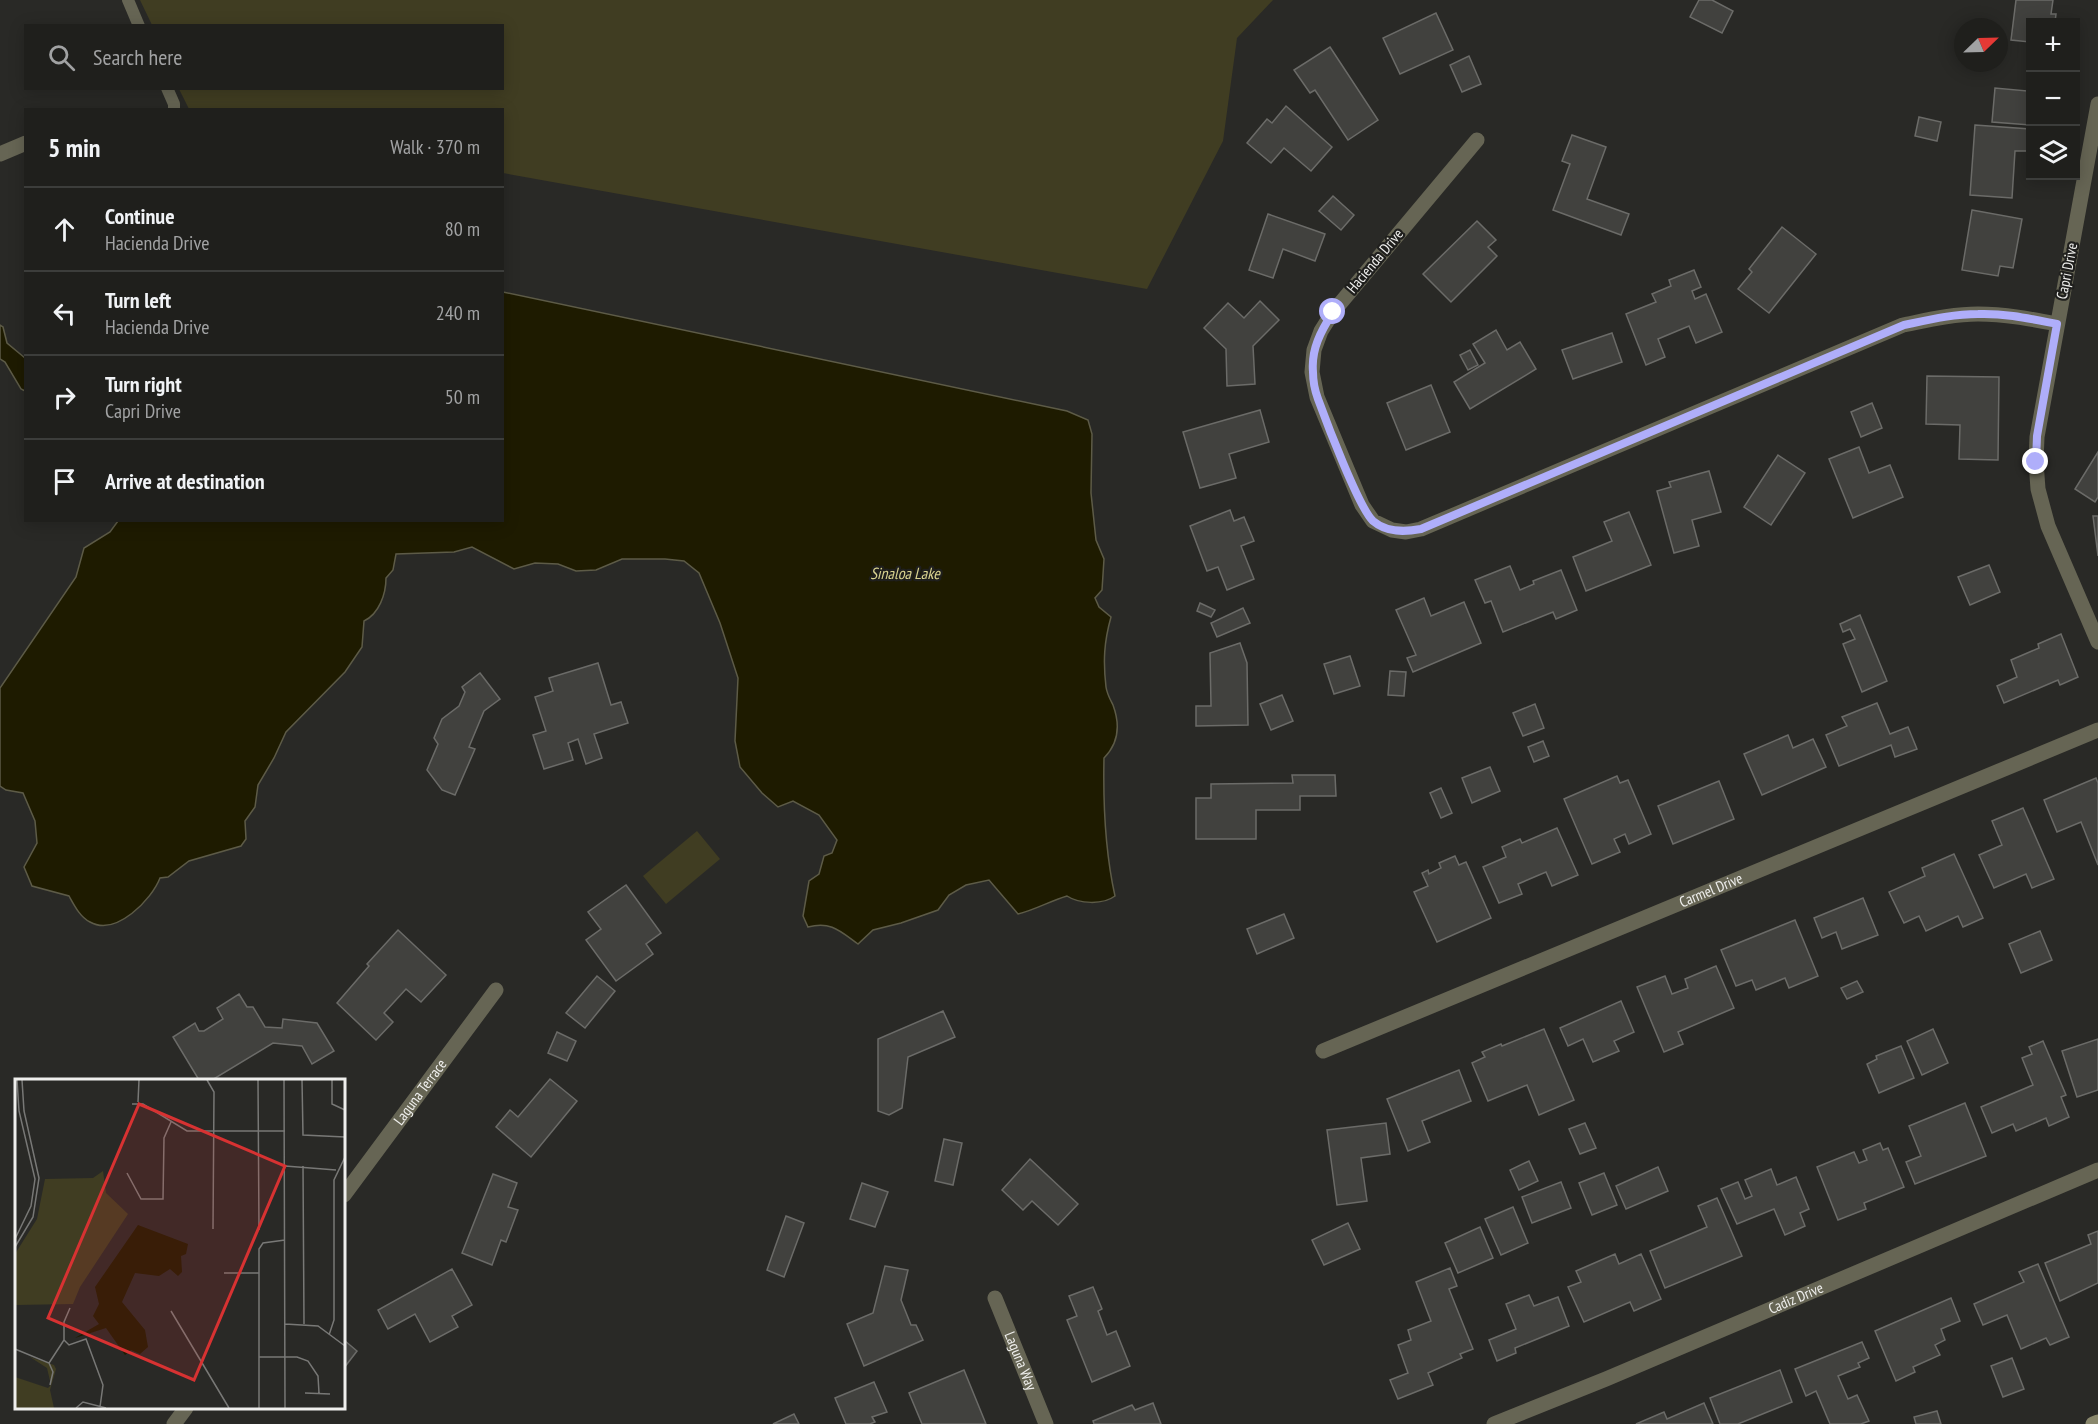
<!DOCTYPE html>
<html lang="en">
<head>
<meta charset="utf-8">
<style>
  :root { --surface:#1f1f1c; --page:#272725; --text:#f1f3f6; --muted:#a1a2a3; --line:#3c3d3b }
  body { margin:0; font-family:"PT Sans Narrow",sans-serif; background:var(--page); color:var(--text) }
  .controls { position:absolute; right:18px; top:18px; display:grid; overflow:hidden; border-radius:0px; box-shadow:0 3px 15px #0003 }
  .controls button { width:54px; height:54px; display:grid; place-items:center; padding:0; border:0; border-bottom:2px solid var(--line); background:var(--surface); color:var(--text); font:30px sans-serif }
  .compass { position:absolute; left:1954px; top:18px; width:54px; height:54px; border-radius:50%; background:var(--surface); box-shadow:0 3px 15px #0003; rotate:67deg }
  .stop { position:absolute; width:18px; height:18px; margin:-14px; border:4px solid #afaefa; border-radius:50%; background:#fff }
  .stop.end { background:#afaefa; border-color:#fff; box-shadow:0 2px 6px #0008 }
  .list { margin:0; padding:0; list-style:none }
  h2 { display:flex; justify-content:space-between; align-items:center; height:78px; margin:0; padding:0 24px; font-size:26px }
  h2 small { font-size:20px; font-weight:400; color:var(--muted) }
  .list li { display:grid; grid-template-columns:39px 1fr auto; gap:18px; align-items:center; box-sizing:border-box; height:84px; padding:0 24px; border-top:2px solid var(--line) }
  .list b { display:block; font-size:22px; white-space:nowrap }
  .list p { margin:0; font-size:20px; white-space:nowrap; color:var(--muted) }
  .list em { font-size:20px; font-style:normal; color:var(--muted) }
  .icon { flex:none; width:33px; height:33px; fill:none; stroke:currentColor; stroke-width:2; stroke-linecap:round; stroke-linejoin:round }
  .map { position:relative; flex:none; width:2098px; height:1424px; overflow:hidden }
  .search { position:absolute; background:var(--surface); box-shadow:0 3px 15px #0003; left:24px; top:24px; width:480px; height:66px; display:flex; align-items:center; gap:15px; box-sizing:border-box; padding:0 21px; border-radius:0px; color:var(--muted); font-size:22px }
  .panel { position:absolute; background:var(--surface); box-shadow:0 3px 15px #0003; left:24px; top:108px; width:480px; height:414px; border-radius:0px }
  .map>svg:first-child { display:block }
  .green { fill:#403d22 }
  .water { fill:#1e1b00; stroke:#5d5b47; stroke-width:1.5 }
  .building { fill:#41413e; stroke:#6b6b68; stroke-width:1.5 }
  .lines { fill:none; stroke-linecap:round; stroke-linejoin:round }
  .lane { stroke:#666554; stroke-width:12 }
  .street { stroke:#666554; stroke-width:15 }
  .secondary { stroke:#89876c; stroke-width:15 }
  .route { stroke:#afaefa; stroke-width:8 }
  .labels { text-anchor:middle; stroke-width:4.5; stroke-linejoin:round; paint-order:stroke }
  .street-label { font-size:15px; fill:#efefed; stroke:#1f1f1d }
  .water-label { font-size:16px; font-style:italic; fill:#dad490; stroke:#1f1f1d }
  .inset-road { fill:none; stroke:#787876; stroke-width:1.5 }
  .view { fill:#d73232; fill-opacity:0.15; stroke:#d73232; stroke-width:3 }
  .inset-edge { fill:none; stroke:#efefed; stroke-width:3 }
</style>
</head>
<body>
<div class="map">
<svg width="2098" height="1424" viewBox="0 0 2098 1424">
  <rect width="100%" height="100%" fill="#292926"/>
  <g class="green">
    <path d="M140 0H1273L1237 38 1223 141 1147 289 503 173 502 110 189 109 179 89 502 88V26L152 25Z"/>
    <path d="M697 831 720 859 666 904 643 876Z"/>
  </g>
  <g class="water">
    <path d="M503 292 1067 411 1088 420 1092 434 1091 493 1096 540 1104 559 1102 590 1095 598 1099 607 1111 617C1104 642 1103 661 1106 687 1107 694 1110 699 1113 705 1120 724 1119 743 1104 758 1103 804 1105 851 1115 896 1103 905 1079 904 1067 896 1050 901 1035 910 1018 914L989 880 966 885 949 895 938 910 901 923 873 930 858 944C840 931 831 921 808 927L803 916 809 881 819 874 824 856 832 853 837 840 819 815 793 801 778 807 762 793 740 767 735 741 738 678 720 623 699 573 684 561 665 559H622L596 570 576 571 558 564 535 563 514 569 472 547 454 552 396 554 393 570 386 578C386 594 379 614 364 621L362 647 345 672 286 732 274 758 258 785 255 807 245 821 246 839 241 846 189 861 168 877 160 878C152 899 116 937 90 922 80 917 74 905 69 896L32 886 24 867 37 843 35 821 23 793 6 790 0 786V688L76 577 84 548 110 532 118 521 502 520Z"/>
    <path d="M0 325 3 327 7 343 25 358V391L21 389 5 362 0 359Z"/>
  </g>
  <g class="building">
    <path d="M1699 0H1712L1733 11 1722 33 1690 17Z"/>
    <path d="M2016 0H2053L2051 14H2056L2055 22H2030V42L2011 40Z"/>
    <path d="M1436 13 1453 50 1400 74 1383 38Z"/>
    <path d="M1330 47 1378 120 1348 140 1315 90 1310 93 1294 70Z"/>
    <path d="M1469 56 1481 84 1462 92 1450 65Z"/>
    <path d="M2030 57V125L1992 122 1995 88 2027 91Z"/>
    <path d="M1286 106 1332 147 1311 171 1284 148 1271 163 1247 143 1267 119 1272 123Z"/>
    <path d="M1919 117 1941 122 1937 141 1915 136Z"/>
    <path d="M1975 125 2030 129V151H2015L2012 198 1970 195Z"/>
    <path d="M1572 135 1606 147 1587 199 1629 214 1621 235 1553 210 1570 164 1562 161Z"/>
    <path d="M1333 196 1354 215 1341 230 1319 211Z"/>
    <path d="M1972 210 2022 219 2013 268 2000 266 1998 276 1962 270Z"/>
    <path d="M1268 214 1325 234 1315 261 1283 249 1273 278 1249 270Z"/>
    <path d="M1477 221 1496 240 1488 247 1497 256 1451 302 1423 274Z"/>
    <path d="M1782 227 1816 254 1769 313 1738 289 1752 272 1749 269Z"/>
    <path d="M1694 270 1701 287 1692 291 1695 299 1706 294 1722 332 1696 343 1689 326 1658 339 1665 357 1646 365 1626 314 1656 302 1652 294 1671 286 1669 280Z"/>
    <path d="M1260 301 1279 320 1253 346 1255 384 1227 386 1226 349 1204 328 1228 303 1244 318Z"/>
    <path d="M1496 330 1507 350 1520 342 1536 369 1470 409 1454 382 1485 363 1473 344Z"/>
    <path d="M1612 333 1622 362 1573 379 1562 350Z"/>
    <path d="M1470 350 1478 365 1468 370 1460 355Z"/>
    <path d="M1927 376 1999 377 1998 460 1959 459 1960 425 1926 424Z"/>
    <path d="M1431 385 1450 432 1406 450 1387 403Z"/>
    <path d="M1872 403 1882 428 1861 437 1851 412Z"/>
    <path d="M1260 410 1269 442 1229 454 1236 478 1200 488 1183 432Z"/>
    <path d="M1859 447 1869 473 1890 465 1903 497 1853 518 1829 459Z"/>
    <path d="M2098 452V497L2095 502 2075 489Z"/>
    <path d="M1778 455 1805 473 1771 525 1744 507Z"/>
    <path d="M1709 471 1721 512 1692 520 1699 546 1674 553 1657 491 1671 487 1669 482Z"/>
    <path d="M1230 510 1234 521 1244 517 1254 541 1241 546 1254 579 1227 590 1218 567 1207 571 1190 526Z"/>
    <path d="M1629 512 1651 565 1586 591 1573 557 1612 541 1604 522Z"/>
    <path d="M2093 516H2098V556Z"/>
    <path d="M1989 565 2000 592 1970 605 1958 577Z"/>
    <path d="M1510 566 1520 590 1534 584 1533 581 1561 570 1577 610 1556 619 1553 612 1503 632 1491 601 1485 603 1475 580Z"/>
    <path d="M1424 598 1431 616 1464 602 1481 643 1413 672 1407 658 1416 655 1396 610Z"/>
    <path d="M1200 603 1215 610 1211 617 1197 611Z"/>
    <path d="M1243 608 1250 623 1217 637 1211 623Z"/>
    <path d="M1860 615 1887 681 1862 692 1843 644 1855 639 1850 629 1843 632 1840 624Z"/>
    <path d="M2061 634 2078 677 2060 685 2058 680 2004 703 1997 686 2017 677 2011 660 2039 648 2038 644Z"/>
    <path d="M1240 643 1247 663 1248 725 1196 726V706H1211L1210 653Z"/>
    <path d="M1350 656 1360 686 1334 694 1324 664Z"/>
    <path d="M598 663 611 705 621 702 628 723 594 734 602 758 586 764 578 739 568 743 573 760 544 769 533 735 546 731 535 697 553 691 549 678Z"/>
    <path d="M1390 671 1406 672 1404 696 1388 695Z"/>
    <path d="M480 673 500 699 484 711 469 747 475 749 455 795 442 790 427 770 438 744 434 738 442 719 459 706 465 692 462 687Z"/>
    <path d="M1282 695 1293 721 1271 730 1260 704Z"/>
    <path d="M1877 703 1890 734 1908 727 1917 749 1895 757 1891 745 1839 766 1826 735 1847 726 1842 717Z"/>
    <path d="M1535 704 1544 728 1523 736 1513 713Z"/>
    <path d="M1788 735 1793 748 1813 739 1826 767 1762 795 1744 754Z"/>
    <path d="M1543 741 1549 756 1534 762 1528 747Z"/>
    <path d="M1490 767 1500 791 1472 803 1462 778Z"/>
    <path d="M1292 775H1335L1336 796H1300V810H1256V839H1196V798H1211V784L1293 783Z"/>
    <path d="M1617 776 1620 783 1628 780 1651 834 1629 844 1625 834 1614 839 1620 852 1592 864 1564 799Z"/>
    <path d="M2096 778 2098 783V865L2081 822 2057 832 2044 800Z"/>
    <path d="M1719 781 1734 819 1673 844 1658 806Z"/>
    <path d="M1441 788 1452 813 1441 818 1430 793Z"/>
    <path d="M2023 808 2054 879 2032 888 2026 874 1994 888 1979 855 2002 845 1992 821Z"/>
    <path d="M1557 828 1578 875 1552 886 1546 872 1518 884 1522 894 1499 903 1483 867 1506 857 1502 847 1520 839 1522 843Z"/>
    <path d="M1954 854 1983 918 1963 927 1958 916 1926 931 1919 916 1904 923 1889 892 1925 876 1922 868Z"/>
    <path d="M1455 856 1459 865 1466 862 1491 918 1437 942 1414 892 1428 886 1422 873 1428 870 1429 874 1441 868 1439 863Z"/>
    <path d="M626 885 661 933 646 944 653 954 616 981 586 940 601 929 588 912Z"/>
    <path d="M1863 898 1878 935 1842 949 1836 932 1822 938 1814 918Z"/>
    <path d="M1284 914 1294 938 1257 954 1247 929Z"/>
    <path d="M1795 920 1818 976 1789 988 1785 978 1756 990 1752 980 1736 986 1721 950Z"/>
    <path d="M398 930 446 975 421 1002 406 989 384 1013 393 1022 376 1040 337 1003 369 966 367 964Z"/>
    <path d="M2040 931 2052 960 2021 973 2009 944Z"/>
    <path d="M1716 966 1734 1008 1678 1032 1683 1044 1664 1052 1637 987 1665 976 1672 994 1688 988 1685 979Z"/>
    <path d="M597 976 615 991 585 1028 566 1013Z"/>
    <path d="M1857 981 1863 992 1847 999 1841 988Z"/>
    <path d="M239 994 247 1007H253L265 1027 282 1028 283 1019 317 1023 334 1051 312 1064 302 1046 273 1043 212 1080H199L173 1037 195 1023 199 1031H204L223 1019 217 1008Z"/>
    <path d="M1621 1001 1634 1032 1614 1041 1619 1051 1593 1062 1583 1039 1568 1046 1560 1028Z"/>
    <path d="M943 1011 955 1037 908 1057 902 1108 889 1115 878 1111V1039Z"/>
    <path d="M1544 1029 1574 1100 1539 1115 1527 1085 1488 1101 1472 1063 1485 1057 1482 1052 1501 1044 1502 1046Z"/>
    <path d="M1933 1029 1948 1063 1922 1075 1907 1041Z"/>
    <path d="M557 1032 576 1041 567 1061 548 1053Z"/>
    <path d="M2098 1039V1090L2077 1097 2062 1051Z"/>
    <path d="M2043 1041 2066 1095 2061 1097 2069 1117 2049 1126 2046 1118 2016 1131 2013 1124 1992 1133 1981 1107 2033 1085 2022 1058 2032 1054 2029 1047Z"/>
    <path d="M1901 1046 1914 1078 1879 1093 1867 1064 1877 1059 1876 1056Z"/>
    <path d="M1459 1070 1471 1101 1422 1121 1430 1142 1408 1151 1387 1099Z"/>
    <path d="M550 1079 577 1101 531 1157 496 1127 510 1110 518 1117Z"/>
    <path d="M1965 1103 1986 1156 1915 1184 1906 1162 1921 1156 1909 1126Z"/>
    <path d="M1386 1123 1390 1154 1361 1158 1367 1201 1337 1205 1327 1130Z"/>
    <path d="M1585 1123 1596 1148 1580 1154 1569 1129Z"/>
    <path d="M944 1139 962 1143 953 1185 935 1181Z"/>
    <path d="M1880 1143 1883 1150 1888 1148 1904 1187 1864 1203 1866 1209 1838 1220 1817 1167 1854 1152 1859 1163 1867 1160 1863 1150Z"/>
    <path d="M1030 1159 1078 1204 1058 1225 1032 1201 1023 1210 1002 1190Z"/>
    <path d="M1529 1161 1538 1181 1519 1190 1510 1170Z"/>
    <path d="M1658 1167 1668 1191 1626 1209 1616 1186Z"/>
    <path d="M1771 1169 1777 1185 1796 1177 1809 1209 1800 1213 1805 1226 1785 1235 1774 1209 1737 1224 1721 1189 1738 1182 1745 1199 1752 1196 1745 1180Z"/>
    <path d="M1604 1173 1617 1205 1592 1215 1579 1183Z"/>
    <path d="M493 1174 517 1183 508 1207 518 1210 506 1242 501 1240 492 1265 462 1253Z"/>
    <path d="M1561 1182 1571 1208 1532 1223 1522 1197Z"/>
    <path d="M862 1183 888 1192 875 1227 850 1219Z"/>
    <path d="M1717 1198 1742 1256 1665 1288 1650 1251 1707 1227 1698 1206Z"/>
    <path d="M1513 1207 1528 1243 1501 1255 1485 1219Z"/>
    <path d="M786 1216 804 1223 784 1277 767 1270Z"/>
    <path d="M1348 1223 1360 1249 1324 1265 1312 1240Z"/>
    <path d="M1480 1227 1493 1258 1458 1273 1445 1243Z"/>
    <path d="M2098 1231V1283L2060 1301 2045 1263 2091 1244 2088 1235Z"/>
    <path d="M1615 1254 1619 1264 1641 1254 1661 1299 1634 1311 1630 1302 1584 1322 1568 1287 1581 1282 1576 1271Z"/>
    <path d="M2038 1264 2069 1337 2050 1345 2046 1338 2021 1349 2007 1315 1983 1325 1974 1304 2024 1282 2019 1272Z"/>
    <path d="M885 1266 908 1270 901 1300 911 1325H916L923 1340 864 1366 847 1324 873 1313Z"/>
    <path d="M1450 1268 1457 1286 1449 1289 1473 1349 1460 1354 1462 1358 1428 1373 1433 1385 1398 1399 1390 1380 1408 1373 1398 1345 1411 1340 1408 1330 1431 1321 1416 1282Z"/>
    <path d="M452 1269 472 1305 452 1316 458 1327 430 1342 415 1314 388 1329 378 1310Z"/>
    <path d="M1093 1287 1102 1309 1098 1311 1107 1335 1116 1331 1130 1366 1092 1382 1067 1320 1077 1316 1069 1296Z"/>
    <path d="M1529 1295 1534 1306 1558 1297 1569 1326 1515 1348 1516 1353 1497 1361 1489 1340 1516 1329 1506 1304Z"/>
    <path d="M1951 1298 1960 1321 1941 1329 1945 1340 1935 1345 1940 1355 1913 1367 1915 1372 1896 1381 1875 1331Z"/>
    <path d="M344 1340 357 1351 344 1368Z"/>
    <path d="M1862 1342 1869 1358 1858 1363 1860 1367 1838 1376 1848 1399 1857 1395 1869 1421 1861 1424H1830L1816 1391 1806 1396 1795 1369Z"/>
    <path d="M2012 1358 2024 1389 2003 1397 1991 1366Z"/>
    <path d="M964 1370 986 1424H922L909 1393Z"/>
    <path d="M1780 1370 1792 1402 1738 1424H1720L1710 1398Z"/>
    <path d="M874 1382 887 1412 872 1417 875 1422 870 1424H846L835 1398Z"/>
    <path d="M1153 1403 1161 1424H1094L1093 1421 1132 1405 1135 1410Z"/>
    <path d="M1704 1403 1713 1424H1636L1664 1412 1667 1419Z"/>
    <path d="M1937 1411 1941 1424H1916L1914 1417Z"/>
    <path d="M794 1414 799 1424H773Z"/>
  </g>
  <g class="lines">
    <g class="lane">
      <path d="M128 0 139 26"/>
      <path d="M167 88 174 104V110"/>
    </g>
    <g class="street">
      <path d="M2098 104 2037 437 2036 462 2038 489 2048 526 2098 642"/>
      <path d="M1477 140 1333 312 1321 331 1314 350 1312 372 1317 397 1362 505 1373 521 1392 530 1406 532 1421 529 1903 325C1928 320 1953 314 1978 314 2005 314 2031 319 2057 324"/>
      <path d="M0 154 26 143"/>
      <path id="s1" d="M1323 1051 2098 730"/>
      <path id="s2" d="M344 1195 496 990"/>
      <path id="s3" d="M995 1298 1046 1424"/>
      <path d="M174 1424 186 1408"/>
      <path id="s4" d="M1494 1424 1606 1379 2098 1170"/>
    </g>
    <path class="secondary" d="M2093 1424 2098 1422"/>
  </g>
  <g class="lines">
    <path class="route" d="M1333 312C1321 331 1311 349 1313 372 1313 381 1315 391 1318 399 1326 421 1359 508 1373 521 1387 533 1405 532 1421 529L1904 325C1928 320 1953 314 1978 314 2005 313 2031 319 2057 324L2037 436 2036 462"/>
  </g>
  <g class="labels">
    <g class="street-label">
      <text transform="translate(1375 261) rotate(-50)" y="5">Hacienda Drive</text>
      <text transform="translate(2067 271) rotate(-79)" y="5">Capri Drive</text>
      <text dy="5" stroke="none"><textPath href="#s1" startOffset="420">Carmel Drive</textPath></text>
      <text dy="5" stroke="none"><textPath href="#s2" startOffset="128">Laguna Terrace</textPath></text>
      <text dy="5" stroke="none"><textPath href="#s4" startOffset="327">Cadiz Drive</textPath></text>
      <text dy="5" stroke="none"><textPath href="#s3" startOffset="68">Laguna Way</textPath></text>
    </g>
    <g class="water-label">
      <text x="905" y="579">Sinaloa Lake</text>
    </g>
  </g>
  <g transform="translate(15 1079)">
    <rect width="330" height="330" fill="#292926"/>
    <path d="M88 92 91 114 113 135 65 208 58 225 0 226V175L22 140 30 100 78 99ZM15 278 39 286 41 290 35 311 39 329H0V298L33 309 36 306 32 289Z" fill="#403d22"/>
    <path d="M123 146 173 165 171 175 166 177 167 193 163 197 155 190 144 197 120 194 107 223 130 251 133 268 125 275 116 271 110 276 91 249 60 259 84 245 78 237 84 225 80 208Z" fill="#1e1b00"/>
    <path class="inset-road" d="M192 1 199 13 198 150M243 1 244 151M269 1 270 329M287 1 288 56 330 58M317 1V25L330 31M123 23 124 1M117 25H128L172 52H270M270 87 321 91M288 87 289 245M112 94 126 120H148L149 59 156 43M0 160 16 127 20 100 4 32 2 1M0 168 18 138 24 99 9 32 7 1M209 194H244M156 232 214 329M270 245 303 247 330 267M314 256 319 241V101L330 78M49 261 54 266 71 260 88 306 85 328M0 270 34 284 38 293 35 306M244 278H282L293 282 303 297 304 314M34 284 49 261V243L55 229M290 314 315 315M61 329 68 323 91 329M244 329V170L248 164 270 161"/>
    <path class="view" d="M124 25 270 87 179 301 33 239Z"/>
    <rect width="330" height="330" class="inset-edge"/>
  </g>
</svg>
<div class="controls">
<button>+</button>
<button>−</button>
<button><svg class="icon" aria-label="layers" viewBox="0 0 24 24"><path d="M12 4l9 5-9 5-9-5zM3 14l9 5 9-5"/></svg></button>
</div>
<svg class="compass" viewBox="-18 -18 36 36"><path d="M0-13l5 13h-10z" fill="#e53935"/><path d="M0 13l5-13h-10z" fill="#a1a2a3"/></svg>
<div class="stop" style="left:1333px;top:312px"></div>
<div class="stop end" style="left:2036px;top:462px"></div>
<div class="search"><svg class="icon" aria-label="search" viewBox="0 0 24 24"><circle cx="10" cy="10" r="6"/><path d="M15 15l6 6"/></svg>Search here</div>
<section class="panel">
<h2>5 min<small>Walk · 370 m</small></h2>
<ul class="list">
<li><svg class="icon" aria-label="ahead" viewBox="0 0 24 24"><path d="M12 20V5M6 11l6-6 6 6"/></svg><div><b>Continue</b><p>Hacienda Drive</p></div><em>80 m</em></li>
<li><svg class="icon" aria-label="left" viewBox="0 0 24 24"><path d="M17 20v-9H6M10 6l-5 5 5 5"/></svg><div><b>Turn left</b><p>Hacienda Drive</p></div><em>240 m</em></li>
<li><svg class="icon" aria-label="right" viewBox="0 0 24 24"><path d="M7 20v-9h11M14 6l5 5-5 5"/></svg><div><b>Turn right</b><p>Capri Drive</p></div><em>50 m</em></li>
<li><svg class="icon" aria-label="arrive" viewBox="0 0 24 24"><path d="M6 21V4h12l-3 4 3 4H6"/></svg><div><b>Arrive at destination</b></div></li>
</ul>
</section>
</div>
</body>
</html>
